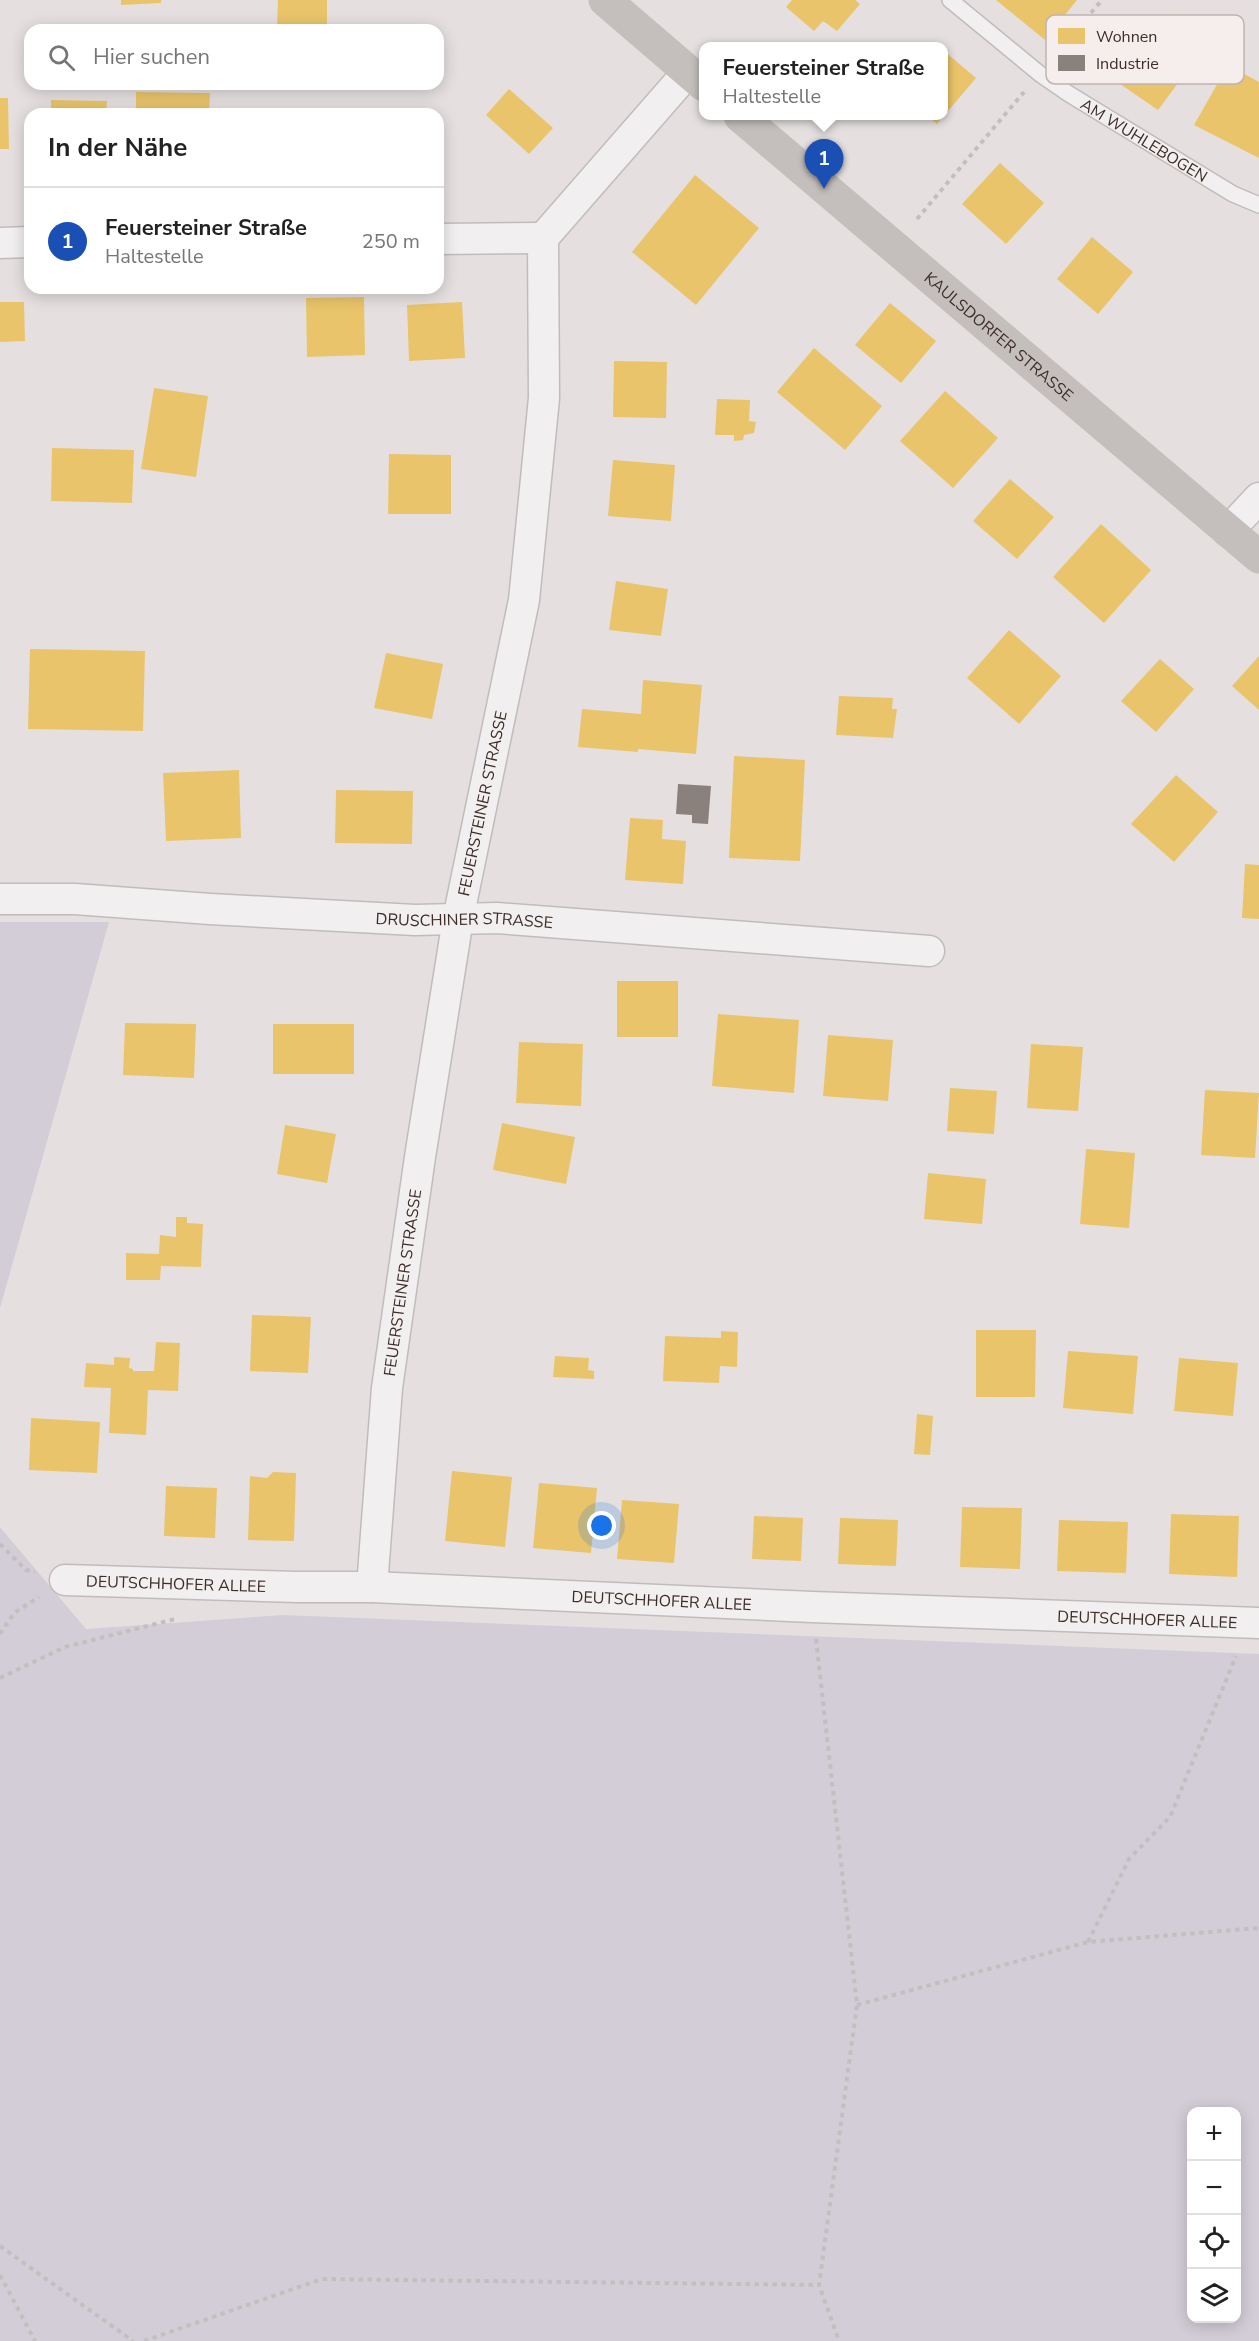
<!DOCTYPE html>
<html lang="de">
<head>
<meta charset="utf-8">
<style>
  :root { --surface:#fff; --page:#f6f6f6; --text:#222; --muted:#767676; --line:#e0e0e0; --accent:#786b67 }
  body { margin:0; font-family:"Nunito Sans",sans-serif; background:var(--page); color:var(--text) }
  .controls { position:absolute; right:18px; bottom:18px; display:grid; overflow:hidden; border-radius:12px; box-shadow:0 3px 15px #0003 }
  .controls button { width:54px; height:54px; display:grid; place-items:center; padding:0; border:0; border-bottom:2px solid var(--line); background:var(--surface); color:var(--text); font:30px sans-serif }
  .you { position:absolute; left:602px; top:1526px; width:21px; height:21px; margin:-15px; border:4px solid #fff; border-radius:50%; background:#1a73e8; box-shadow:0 0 0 9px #1a73e833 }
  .badge { display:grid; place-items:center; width:39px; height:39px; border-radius:50%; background:var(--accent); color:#fff; font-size:20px; font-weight:700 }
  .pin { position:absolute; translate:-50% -50px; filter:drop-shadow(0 2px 3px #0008) }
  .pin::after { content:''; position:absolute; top:32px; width:21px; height:18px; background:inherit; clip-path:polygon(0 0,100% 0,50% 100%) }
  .popup { position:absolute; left:699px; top:42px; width:249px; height:78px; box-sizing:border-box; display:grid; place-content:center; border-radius:12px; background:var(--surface); filter:drop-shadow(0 2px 4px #0005); font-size:20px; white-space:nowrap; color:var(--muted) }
  .popup b { font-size:22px; color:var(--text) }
  .popup::after { content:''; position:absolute; left:50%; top:100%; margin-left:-12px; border:12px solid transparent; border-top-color:var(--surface) }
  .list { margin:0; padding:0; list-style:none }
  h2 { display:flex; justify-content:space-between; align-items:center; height:78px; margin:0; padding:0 24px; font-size:26px }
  h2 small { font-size:20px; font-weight:400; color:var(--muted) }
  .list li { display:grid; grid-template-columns:39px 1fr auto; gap:18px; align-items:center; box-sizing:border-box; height:108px; padding:0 24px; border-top:2px solid var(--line) }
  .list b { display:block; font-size:22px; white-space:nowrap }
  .list p { margin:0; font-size:20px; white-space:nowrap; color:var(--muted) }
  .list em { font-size:20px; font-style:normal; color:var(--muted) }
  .icon { flex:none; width:33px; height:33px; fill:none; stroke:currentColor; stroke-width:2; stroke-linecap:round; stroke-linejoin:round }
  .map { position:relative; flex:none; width:1259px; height:2341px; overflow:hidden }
  .search { position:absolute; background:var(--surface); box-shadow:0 3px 15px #0003; left:24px; top:24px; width:420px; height:66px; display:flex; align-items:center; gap:15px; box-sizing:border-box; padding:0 21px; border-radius:18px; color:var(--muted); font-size:22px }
  .panel { position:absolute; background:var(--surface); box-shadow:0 3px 15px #0003; left:24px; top:108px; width:420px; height:186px; border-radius:18px }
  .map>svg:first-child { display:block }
  .green { fill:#d3cdd7; fill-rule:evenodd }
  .homes { fill:#e9c46a }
  .industry { fill:#8a817c }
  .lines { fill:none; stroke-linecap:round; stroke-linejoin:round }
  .service-casing { stroke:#c1bcbb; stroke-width:18 }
  .minor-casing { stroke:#c1bcbb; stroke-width:33 }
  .path { stroke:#c3bfbe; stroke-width:4; stroke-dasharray:4.5 4.5; stroke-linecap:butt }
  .service { stroke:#f1efef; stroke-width:15 }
  .minor { stroke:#f1efef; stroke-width:30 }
  .secondary { stroke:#c4bfbd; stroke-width:33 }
  .labels { text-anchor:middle; stroke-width:6; stroke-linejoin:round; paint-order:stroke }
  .street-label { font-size:16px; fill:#3d2c27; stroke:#f5eeec }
  .key { fill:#f5eeec; stroke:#beb4b1; stroke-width:1.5 }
  .key-label { font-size:16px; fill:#3d2c27 }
</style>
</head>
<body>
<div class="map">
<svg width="1259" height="2341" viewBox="0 0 1259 2341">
  <rect width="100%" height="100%" fill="#e5e0df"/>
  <g class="green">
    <path d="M0 922H109L0 1308Z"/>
    <path d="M0 1527 86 1629 283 1615 1259 1654V2341H0ZM1192 2112H1236V2318H1192Z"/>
  </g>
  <g class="homes">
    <path d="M121 0H161V3L121 5Z"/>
    <path d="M278 0H327V30H277Z"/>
    <path d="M792 0H855L860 4 837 31 823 21 814 31 786 7Z"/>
    <path d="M996 0H1077L1045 40Z"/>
    <path d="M1176 14 1211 39 1158 110 1088 62 1120 16 1157 41Z"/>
    <path d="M944 51 976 78 937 124 928 116H944Z"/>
    <path d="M1228 65 1259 82V158L1194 125Z"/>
    <path d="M509 89 553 128 529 154 486 115Z"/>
    <path d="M136 92 210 93 209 114H136Z"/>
    <path d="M0 98H8L9 149H0Z"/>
    <path d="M51 100 107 101 106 114H51Z"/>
    <path d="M1000 163 1044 203 1006 244 962 204Z"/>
    <path d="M695 175 759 228 696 305 632 252Z"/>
    <path d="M1092 237 1133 272 1098 314 1057 279Z"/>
    <path d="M364 297 365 355 307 357 306 298Z"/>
    <path d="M0 302H24L25 341 0 342Z"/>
    <path d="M462 302 465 358 409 361 407 305Z"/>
    <path d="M890 303 936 341 901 383 855 345Z"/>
    <path d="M814 348 882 406 845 450 777 392Z"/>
    <path d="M614 361 667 362 666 418 613 417Z"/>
    <path d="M154 388 208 396 196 477 141 469Z"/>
    <path d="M945 391 998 438 953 488 900 441Z"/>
    <path d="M717 399 750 400 749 421 756 422 754 433 744 435 743 440 734 441V435H715Z"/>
    <path d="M52 448 134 450 132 503 51 501Z"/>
    <path d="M389 454 451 455V514H388Z"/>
    <path d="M613 460 675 465 671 521 608 516Z"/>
    <path d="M1010 479 1054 517 1017 559 973 521Z"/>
    <path d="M1101 524 1151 570 1104 623 1053 577Z"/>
    <path d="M616 581 668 589 661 636 609 630Z"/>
    <path d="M1009 630 1061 676 1019 724 967 678Z"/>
    <path d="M30 649 145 651 143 731 28 729Z"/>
    <path d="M386 653 443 664 432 719 374 708Z"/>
    <path d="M1259 656V710L1232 686Z"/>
    <path d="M1160 659 1194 689 1156 732 1121 701Z"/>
    <path d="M643 680 702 685 696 754 638 749V752L578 747 582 709 641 714Z"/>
    <path d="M839 696 893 698 892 709H897L893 738 836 735Z"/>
    <path d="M734 756 805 760 800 861 729 858Z"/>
    <path d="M239 770 241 838 166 841 163 773Z"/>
    <path d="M1176 775 1218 812 1174 862 1131 824Z"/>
    <path d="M336 790 413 791 412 844 335 843Z"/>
    <path d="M630 818 663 820 662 839 686 841 683 884 625 880Z"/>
    <path d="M1245 864 1259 865V919L1242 918Z"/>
    <rect x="617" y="981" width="61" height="56"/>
    <path d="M718 1014 799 1020 794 1093 712 1086Z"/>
    <path d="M125 1023 196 1024 194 1078 123 1075Z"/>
    <rect x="273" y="1024" width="81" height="50"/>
    <path d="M828 1035 893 1040 888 1101 823 1096Z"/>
    <path d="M519 1042 583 1044 581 1106 516 1103Z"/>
    <path d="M1031 1044 1083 1047 1078 1111 1027 1108Z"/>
    <path d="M950 1088 997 1091 994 1134 947 1131Z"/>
    <path d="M1205 1090 1259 1093 1255 1158 1201 1155Z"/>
    <path d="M502 1123 575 1137 566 1184 493 1170Z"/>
    <path d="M285 1125 336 1134 327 1183 277 1174Z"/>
    <path d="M1086 1149 1135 1153 1129 1228 1080 1224Z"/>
    <path d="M928 1173 986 1179 982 1224 924 1219Z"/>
    <path d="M176 1217H187V1223L203 1224 201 1267 161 1266 160 1280H126V1253L159 1254 160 1235 176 1237Z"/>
    <path d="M252 1315 311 1317 308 1373 250 1371Z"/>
    <path d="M976 1330H1036L1035 1397H976Z"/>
    <path d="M721 1331 738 1332 737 1367 720 1366 719 1383 663 1381 665 1336 721 1338Z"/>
    <path d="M156 1342 180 1343 178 1391 148 1390 146 1435 109 1433 111 1388 84 1387 86 1363 114 1365V1357L130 1358 129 1368 133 1369V1371H154Z"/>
    <path d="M1068 1351 1138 1356 1133 1414 1063 1408Z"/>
    <path d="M555 1356 589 1358 588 1370 594 1371V1379L553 1377Z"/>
    <path d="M1179 1358 1238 1363 1233 1416 1174 1411Z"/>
    <path d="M917 1414 933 1416 930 1455 914 1454Z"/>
    <path d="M31 1418 100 1422 97 1473 29 1470Z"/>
    <path d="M452 1471 512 1477 505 1547 445 1541Z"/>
    <path d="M273 1472 296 1473 294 1541 248 1540 250 1476 267 1478Z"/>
    <path d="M539 1483 597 1488 591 1553 533 1548Z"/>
    <path d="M166 1486 217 1488 215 1538 164 1536Z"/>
    <path d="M622 1500 679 1504 674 1563 617 1559Z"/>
    <path d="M962 1507 1022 1508 1020 1569 960 1567Z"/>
    <path d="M1171 1514 1239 1516 1237 1577 1169 1574Z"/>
    <path d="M754 1516 803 1518 801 1561 752 1559Z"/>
    <path d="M840 1518 898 1520 896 1566 838 1564Z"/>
    <path d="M1059 1520 1128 1522 1126 1573 1057 1571Z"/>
  </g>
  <path class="industry" d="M678 784 711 786 708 824 692 823V815L676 814Z"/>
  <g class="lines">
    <g class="service-casing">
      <g id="service">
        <path id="s1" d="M950 0 1040 74 1069 94 1233 194 1259 205"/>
      </g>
    </g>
    <g class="minor-casing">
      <g id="minor">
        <path d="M438 239 543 238"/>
        <path d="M0 243 30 242"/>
        <path d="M1228 531 1259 498"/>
        <path id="s2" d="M0 899H75L210 909 415 920 497 918 929 951"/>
        <path id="s3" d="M65 1580 297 1587H372L812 1607 1259 1623"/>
        <path id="s4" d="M372 1587 387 1388 420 1157 458 919 524 600 544 398 543 238 688 72"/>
      </g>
    </g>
    <g class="path">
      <path d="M1056 54 1102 0"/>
      <path d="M917 219 1024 92"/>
      <path d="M0 1544 26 1570 35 1572"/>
      <path d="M0 1634 14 1613 39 1597"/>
      <path d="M816 1639 857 2005 819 2285 839 2341"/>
      <path d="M0 1678 65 1647 175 1619"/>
      <path d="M1088 1942 1129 1859 1170 1817 1236 1656"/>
      <path d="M857 2005 1088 1942 1259 1928"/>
      <path d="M0 2246 133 2341"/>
      <path d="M0 2275 35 2341"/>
      <path d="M144 2341 322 2279 819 2285"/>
    </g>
    <use href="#service" class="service"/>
    <use href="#minor" class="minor"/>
    <g class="secondary">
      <path d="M605 0 704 85"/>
      <path id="s5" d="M740 116 1259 557"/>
    </g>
  </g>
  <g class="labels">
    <g class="street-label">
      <text dy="6" stroke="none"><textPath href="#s1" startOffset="240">AM WUHLEBOGEN</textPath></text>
      <text dy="6" stroke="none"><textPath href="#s5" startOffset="340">KAULSDORFER STRASSE</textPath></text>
      <text dy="6" stroke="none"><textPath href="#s4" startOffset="792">FEUERSTEINER STRASSE</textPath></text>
      <text dy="6" stroke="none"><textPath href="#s2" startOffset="465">DRUSCHINER STRASSE</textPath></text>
      <text dy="6" stroke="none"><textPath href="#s4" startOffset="306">FEUERSTEINER STRASSE</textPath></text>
      <text dy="6" stroke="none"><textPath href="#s3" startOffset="111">DEUTSCHHOFER ALLEE</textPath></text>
      <text dy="6" stroke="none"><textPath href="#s3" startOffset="597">DEUTSCHHOFER ALLEE</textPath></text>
      <text dy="6" stroke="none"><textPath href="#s3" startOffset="1083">DEUTSCHHOFER ALLEE</textPath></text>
    </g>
  </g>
  <rect x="1046" y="15" width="198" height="69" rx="9" class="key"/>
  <rect x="1058" y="28" width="27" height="16" fill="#e9c46a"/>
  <rect x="1058" y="55" width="27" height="16" fill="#8a817c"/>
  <g class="key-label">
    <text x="1096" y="42">Wohnen</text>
    <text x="1096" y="69">Industrie</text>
  </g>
</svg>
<div class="controls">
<button>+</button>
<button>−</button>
<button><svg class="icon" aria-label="locate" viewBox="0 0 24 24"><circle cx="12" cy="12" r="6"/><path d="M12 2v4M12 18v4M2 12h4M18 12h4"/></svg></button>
<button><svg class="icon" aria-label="layers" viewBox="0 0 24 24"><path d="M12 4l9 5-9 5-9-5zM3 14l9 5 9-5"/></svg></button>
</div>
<div class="you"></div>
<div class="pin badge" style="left:824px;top:189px;background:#1a4fb4">1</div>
<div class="popup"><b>Feuersteiner Straße</b>Haltestelle</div>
<div class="search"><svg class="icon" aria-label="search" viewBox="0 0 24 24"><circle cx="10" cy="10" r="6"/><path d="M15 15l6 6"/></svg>Hier suchen</div>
<section class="panel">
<h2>In der Nähe<small></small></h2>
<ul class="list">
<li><span class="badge" style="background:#1a4fb4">1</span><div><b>Feuersteiner Straße</b><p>Haltestelle</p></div><em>250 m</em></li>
</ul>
</section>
</div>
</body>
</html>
